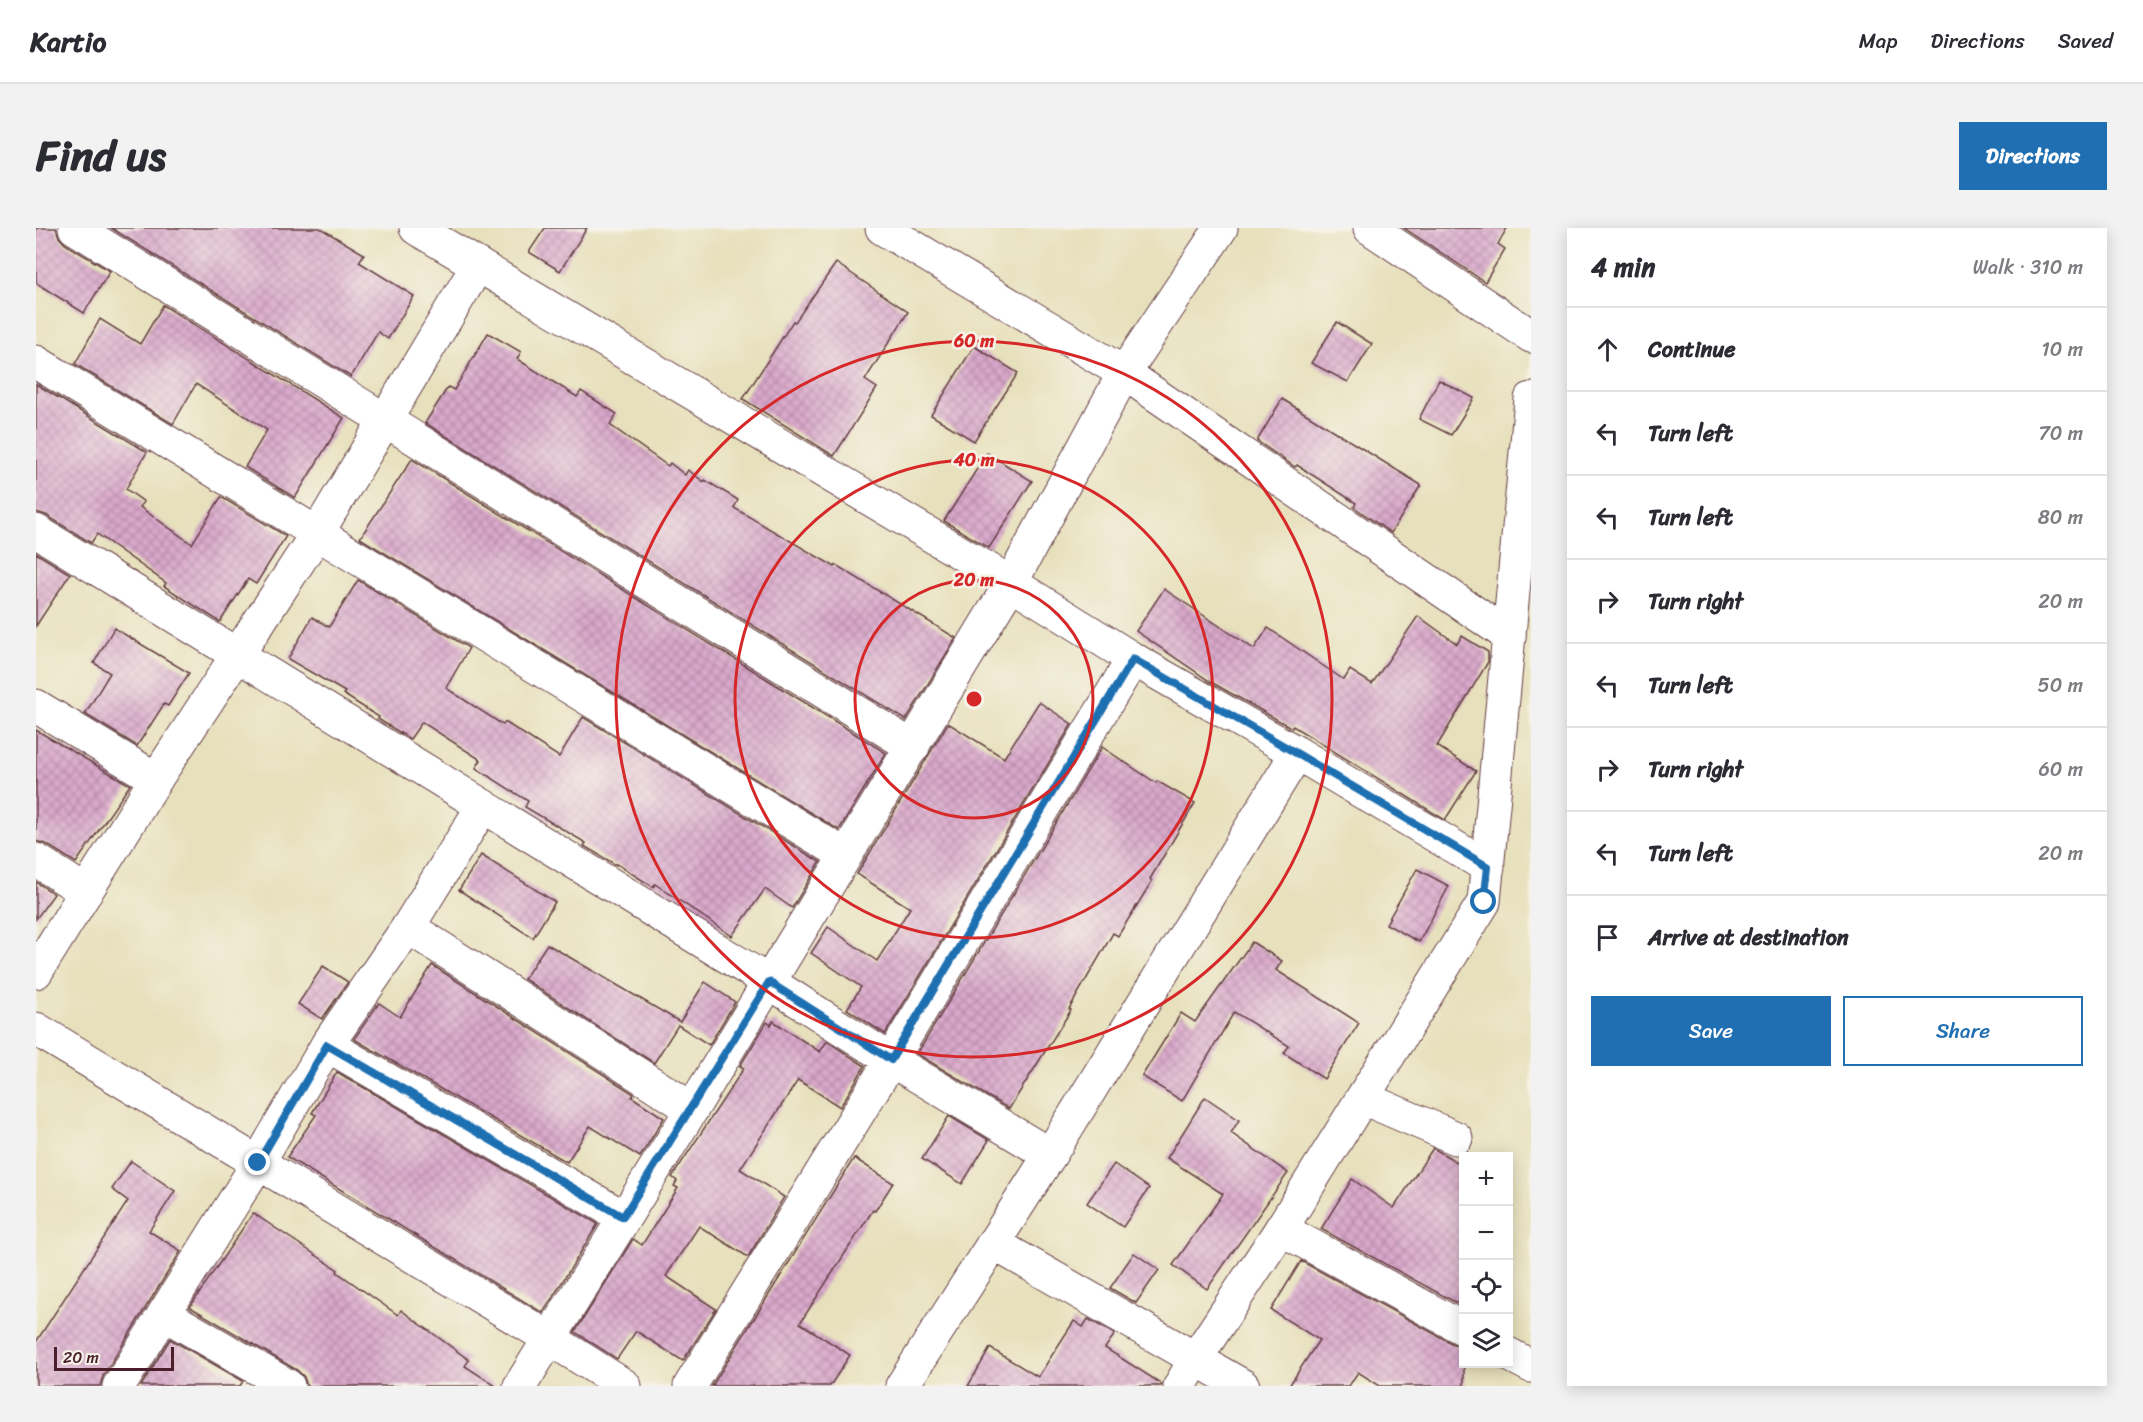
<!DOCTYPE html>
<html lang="en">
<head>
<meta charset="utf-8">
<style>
  :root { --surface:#fff; --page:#f2f2f3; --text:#2b2b33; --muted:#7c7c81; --line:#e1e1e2; --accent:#1f6fb2 }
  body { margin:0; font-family:Sriracha,sans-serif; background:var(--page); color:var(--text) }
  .controls { position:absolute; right:18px; bottom:18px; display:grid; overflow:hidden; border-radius:0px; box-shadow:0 3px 15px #0003 }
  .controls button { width:54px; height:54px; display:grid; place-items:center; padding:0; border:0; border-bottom:2px solid var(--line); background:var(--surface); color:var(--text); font:30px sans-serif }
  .scale { position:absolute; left:18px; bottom:15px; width:120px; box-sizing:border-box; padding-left:6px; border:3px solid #4a1f2b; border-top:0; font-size:16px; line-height:21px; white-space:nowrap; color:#4a1f2b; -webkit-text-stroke:4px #f7f3e8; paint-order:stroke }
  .stop { position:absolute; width:18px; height:18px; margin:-14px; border:4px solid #1f6fb2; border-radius:50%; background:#fff }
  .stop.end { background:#1f6fb2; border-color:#fff; box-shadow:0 2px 6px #0008 }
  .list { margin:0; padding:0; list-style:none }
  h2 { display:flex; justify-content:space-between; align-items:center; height:78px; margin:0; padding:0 24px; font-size:26px }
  h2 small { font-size:20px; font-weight:400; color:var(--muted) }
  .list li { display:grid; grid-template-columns:39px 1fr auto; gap:18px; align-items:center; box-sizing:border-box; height:84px; padding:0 24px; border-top:2px solid var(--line) }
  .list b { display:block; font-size:22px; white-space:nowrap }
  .list em { font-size:20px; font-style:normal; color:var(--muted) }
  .actions { display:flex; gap:12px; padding:18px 24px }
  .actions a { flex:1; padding:14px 0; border:2px solid var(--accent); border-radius:0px; text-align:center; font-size:21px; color:var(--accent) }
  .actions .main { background:var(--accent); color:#fff }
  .icon { flex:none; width:33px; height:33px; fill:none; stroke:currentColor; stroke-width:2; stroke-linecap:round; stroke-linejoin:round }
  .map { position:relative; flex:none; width:1495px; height:1158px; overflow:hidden; border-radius:0px }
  header { display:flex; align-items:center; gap:36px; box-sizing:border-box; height:84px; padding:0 30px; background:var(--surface); border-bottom:2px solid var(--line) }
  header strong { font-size:28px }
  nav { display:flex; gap:33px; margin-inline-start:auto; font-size:21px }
  .intro { display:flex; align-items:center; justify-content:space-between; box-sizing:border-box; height:144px; padding:0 36px }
  h1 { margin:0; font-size:42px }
  .button { padding:15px 27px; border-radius:0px; background:var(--accent); color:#fff; font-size:21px; font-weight:700 }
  main { display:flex; gap:36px; padding:0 36px }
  aside { flex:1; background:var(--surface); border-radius:0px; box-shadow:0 3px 15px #0003 }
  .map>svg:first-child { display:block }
  .building { fill:url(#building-cross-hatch) }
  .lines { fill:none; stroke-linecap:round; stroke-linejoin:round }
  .minor-casing { stroke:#623c41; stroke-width:35 }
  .tertiary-casing { stroke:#623c41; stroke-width:35 }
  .minor { stroke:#fff; stroke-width:33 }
  .tertiary { stroke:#fff; stroke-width:33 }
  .route { stroke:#1f6fb2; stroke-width:8 }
  .ring { fill:none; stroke:#d62828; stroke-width:3 }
  .centre { fill:#d62828; stroke:#f7f3e8; stroke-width:3 }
  .ring-label { font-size:18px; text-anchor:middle; font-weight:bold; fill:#d62828; stroke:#f7f3e8; stroke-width:5; stroke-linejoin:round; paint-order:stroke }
</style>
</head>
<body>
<header>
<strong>Kartio</strong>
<nav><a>Map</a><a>Directions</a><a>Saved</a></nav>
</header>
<div class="intro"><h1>Find us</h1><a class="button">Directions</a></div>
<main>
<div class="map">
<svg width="1495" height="1158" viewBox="0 0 1495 1158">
  <defs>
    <pattern id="building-cross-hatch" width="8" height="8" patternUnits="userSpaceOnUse" patternTransform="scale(1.5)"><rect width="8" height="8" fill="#daa9cc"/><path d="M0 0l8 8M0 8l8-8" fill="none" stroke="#b389a6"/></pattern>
  </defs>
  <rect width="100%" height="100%" fill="#f7f3e8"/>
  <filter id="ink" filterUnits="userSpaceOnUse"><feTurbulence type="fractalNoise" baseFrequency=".0167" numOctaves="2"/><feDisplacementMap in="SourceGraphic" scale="12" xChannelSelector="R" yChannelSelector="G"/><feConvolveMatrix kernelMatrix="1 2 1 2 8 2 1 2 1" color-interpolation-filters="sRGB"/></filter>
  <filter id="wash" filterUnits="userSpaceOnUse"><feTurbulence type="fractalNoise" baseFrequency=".008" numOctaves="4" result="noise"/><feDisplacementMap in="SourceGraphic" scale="24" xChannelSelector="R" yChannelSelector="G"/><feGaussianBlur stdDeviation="1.35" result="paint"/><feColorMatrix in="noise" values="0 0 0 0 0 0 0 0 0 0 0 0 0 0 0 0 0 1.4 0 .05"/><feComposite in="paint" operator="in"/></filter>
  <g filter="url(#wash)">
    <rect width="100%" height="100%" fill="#e7e0bc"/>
    <g id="blocks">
      <g class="building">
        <path d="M0 0H20L23 9 29 16 74 43 48 85 0 55Z"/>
        <path d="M75 0H284L328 26 323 34 378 68 352 111 342 104 315 149Z"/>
        <path d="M509 0H551L524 43 493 24Z"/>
        <path d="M1368 0H1471L1462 16 1469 21 1449 54Z"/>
        <path d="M800 35 872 84 829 152 841 160 798 228 707 171 757 93 759 94Z"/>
        <path d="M127 77 308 190 259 270 209 239 231 202 160 156 137 196 39 136 64 91 104 116Z"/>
        <path d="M1301 94 1336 116 1312 154 1275 135Z"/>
        <path d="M452 105 485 124 481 131 541 169 545 163 581 186 574 197 632 238 634 235 649 247 652 242 668 254 669 252 702 272 698 280 799 339 800 337 920 410 870 492 389 195 412 159 418 162Z"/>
        <path d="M938 118 982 145 938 213 895 187Z"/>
        <path d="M1403 152 1438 170 1415 207 1383 191Z"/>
        <path d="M0 156 111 224 90 261 108 274 104 279 156 316 185 269 250 308 220 356 212 351 184 394 128 358 130 355 61 306 55 315 10 287 0 284Z"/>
        <path d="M1246 171 1385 257 1355 305 1318 279 1320 275 1261 237 1259 239 1221 213Z"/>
        <path d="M951 225 996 253 953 320 908 293Z"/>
        <path d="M376 231 850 525 803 602 324 310Z"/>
        <path d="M0 325 34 346 0 398Z"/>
        <path d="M322 352 433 420 410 460 467 497 469 494 523 529 547 489 784 634 756 680 729 661 696 708 619 656 617 659 581 636 580 637 548 618 550 615 489 579 492 573 440 540 445 532 386 494 374 511 342 491 343 489 307 466 309 464 252 431 276 389 293 399Z"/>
        <path d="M1128 361 1218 421 1232 400 1308 452 1314 442 1336 456 1382 388 1421 416 1426 408 1452 424V434L1401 518 1440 543 1409 592 1257 498 1256 500 1175 454 1100 403Z"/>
        <path d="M78 400 153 445 132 478 128 476 101 518 49 486 74 445 58 435Z"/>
        <path d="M1003 474 1036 496 849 806 811 781 825 759 775 725 792 699 841 733 874 680 821 646 912 495 968 530Z"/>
        <path d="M0 502 94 557 40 635 10 616 0 613Z"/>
        <path d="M1066 519 1120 555 1121 553 1159 575 1114 651 1116 653 1082 708 1077 705 1033 781 1035 782 973 881 881 826Z"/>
        <path d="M445 627 519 674 497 710 423 662Z"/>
        <path d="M1381 641 1413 658 1383 714 1350 696Z"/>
        <path d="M0 654 18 666 0 691Z"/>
        <path d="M1216 714 1246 733 1240 742 1323 795 1288 851 1248 825 1253 818 1198 784 1146 873 1106 848 1145 785 1159 794Z"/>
        <path d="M511 716 644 794 669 754 699 774 673 817 642 797 618 835 488 751Z"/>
        <path d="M396 737 598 866 596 869 628 890 604 929 554 898 531 934 318 811 343 775 364 789Z"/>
        <path d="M287 738 312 754 286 791 262 776Z"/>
        <path d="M737 793 784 824 791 813 829 838 804 879 762 852 704 941 748 969 712 1029 663 998 630 1048 680 1081 647 1133 600 1103 581 1131 539 1104 597 1011 606 1017 642 960 638 958 641 953 636 949 708 840 704 838 731 794 735 797Z"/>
        <path d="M301 844 562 996 507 1085 251 929 280 887 276 885Z"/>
        <path d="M1169 869 1203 892 1195 905 1252 945 1171 1061 1137 1037 1187 966 1131 930Z"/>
        <path d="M913 888 953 912 926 956 886 931Z"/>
        <path d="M1397 920 1428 938V1079L1285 1001 1316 951 1358 980Z"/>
        <path d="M818 930 857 955 839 983 837 982 764 1095 814 1127 794 1158H676Z"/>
        <path d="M95 933 139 963 113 1003 145 1023 67 1148 64 1158H0V1114L92 973 76 961Z"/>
        <path d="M1078 936 1113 960 1087 999 1051 975Z"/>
        <path d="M217 985 302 1042 301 1044 362 1087 365 1082 433 1132 429 1138 460 1158H271L268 1149 261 1142 154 1079Z"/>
        <path d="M1098 1025 1123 1042 1100 1075 1074 1060Z"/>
        <path d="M1265 1033 1419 1117 1428 1120V1158H1344L1322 1144 1313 1158H1253L1283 1112 1235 1082Z"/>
        <path d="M1052 1091 1079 1106 1069 1120 1126 1156 1125 1158H932L954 1120 1002 1149 1038 1093 1047 1099Z"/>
        <path d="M134 1111 207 1153 204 1158H105Z"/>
      </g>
    </g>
  </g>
  <g filter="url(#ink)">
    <use href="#blocks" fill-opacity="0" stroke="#623c41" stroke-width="1.5"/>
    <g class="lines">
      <g class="minor-casing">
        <g id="minor">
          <path d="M39 0 877 519"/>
          <path d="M846 0 1088 145 1473 408"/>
          <path d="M1334 0 1495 108"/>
          <path d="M0 134 809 627"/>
          <path d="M0 303 733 754 855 832 1014 927"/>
          <path d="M0 478 120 551"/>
          <path d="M1261 525 1452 639"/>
          <path d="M0 632 50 664"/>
          <path d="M372 699 656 881"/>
          <path d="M0 744 120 551 282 304 442 37"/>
          <path d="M291 817 587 989"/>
          <path d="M1327 870 1420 910"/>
          <path d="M1245 1001 1428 1101"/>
          <path d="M957 1015 1207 1158"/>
          <path d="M128 1086 252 1158"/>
          <path d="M1472 1126 1495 1138"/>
          <path d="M83 1158 222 935 291 817 372 699 447 578"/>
          <path d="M484 1158 656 881 975 355 1088 145 1185 0"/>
          <path d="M654 1158 855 832 1097 431"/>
          <path d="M1144 1158 1160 1130 1245 1001 1448 674 1495 171"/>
        </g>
      </g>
      <g class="tertiary-casing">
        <g id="tertiary">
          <path d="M380 0 975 355 1097 431 1261 525 1014 927 866 1158"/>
          <path d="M0 801 513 1110 589 1158"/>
        </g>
      </g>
      <use href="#minor" class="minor"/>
      <use href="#tertiary" class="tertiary"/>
    </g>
  </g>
  <g class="lines" filter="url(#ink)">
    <path class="route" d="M222 935 291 817 587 989 733 754 855 832 1097 431 1260 525 1452 639 1448 674"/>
  </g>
  <g class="ring">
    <circle cx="938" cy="471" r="119"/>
    <circle cx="938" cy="471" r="239"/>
    <circle cx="938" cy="471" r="358"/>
  </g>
  <circle cx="938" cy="471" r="9" class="centre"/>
  <g class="ring-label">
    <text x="938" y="119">60 m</text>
    <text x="938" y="238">40 m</text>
    <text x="938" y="358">20 m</text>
  </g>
</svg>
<div class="controls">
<button>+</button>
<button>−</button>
<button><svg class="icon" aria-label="locate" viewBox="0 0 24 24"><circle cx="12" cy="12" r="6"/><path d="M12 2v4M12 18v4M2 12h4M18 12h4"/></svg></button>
<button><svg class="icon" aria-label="layers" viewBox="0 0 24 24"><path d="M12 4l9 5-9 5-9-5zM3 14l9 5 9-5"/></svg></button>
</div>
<div class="scale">20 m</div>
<div class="stop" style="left:1448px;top:674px"></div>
<div class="stop end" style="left:222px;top:935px"></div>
</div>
<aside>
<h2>4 min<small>Walk · 310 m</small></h2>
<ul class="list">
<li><svg class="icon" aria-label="ahead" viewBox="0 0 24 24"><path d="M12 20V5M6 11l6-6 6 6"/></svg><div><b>Continue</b></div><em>10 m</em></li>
<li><svg class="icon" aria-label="left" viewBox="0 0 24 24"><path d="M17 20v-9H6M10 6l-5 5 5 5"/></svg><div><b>Turn left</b></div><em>70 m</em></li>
<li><svg class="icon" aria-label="left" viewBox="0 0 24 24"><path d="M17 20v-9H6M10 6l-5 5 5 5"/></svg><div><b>Turn left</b></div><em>80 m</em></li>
<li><svg class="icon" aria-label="right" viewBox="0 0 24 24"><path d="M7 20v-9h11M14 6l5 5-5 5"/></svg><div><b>Turn right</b></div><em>20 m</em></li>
<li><svg class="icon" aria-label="left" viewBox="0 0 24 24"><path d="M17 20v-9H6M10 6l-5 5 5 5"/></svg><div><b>Turn left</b></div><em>50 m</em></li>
<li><svg class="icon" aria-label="right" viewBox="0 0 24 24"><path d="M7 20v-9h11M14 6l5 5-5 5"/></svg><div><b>Turn right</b></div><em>60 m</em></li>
<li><svg class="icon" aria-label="left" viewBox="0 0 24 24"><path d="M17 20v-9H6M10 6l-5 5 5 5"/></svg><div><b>Turn left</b></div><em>20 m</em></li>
<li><svg class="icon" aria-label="arrive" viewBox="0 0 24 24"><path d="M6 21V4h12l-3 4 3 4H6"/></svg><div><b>Arrive at destination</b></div></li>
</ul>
<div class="actions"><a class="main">Save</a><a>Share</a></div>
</aside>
</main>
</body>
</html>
